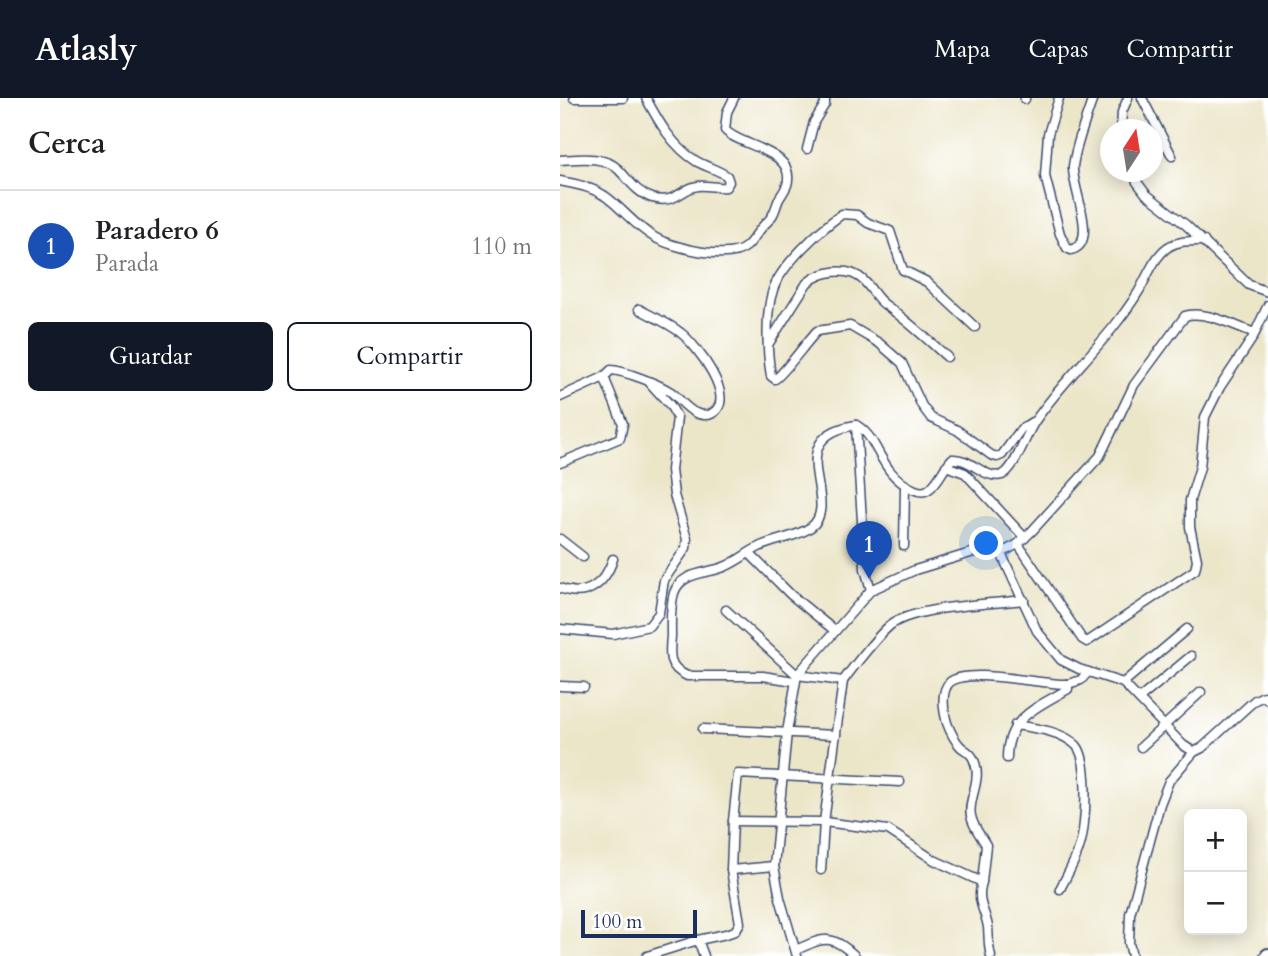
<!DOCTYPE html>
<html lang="es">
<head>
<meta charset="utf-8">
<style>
  :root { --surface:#fff; --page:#f6f6f6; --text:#202124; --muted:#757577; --line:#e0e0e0; --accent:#111827 }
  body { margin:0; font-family:Cardo,serif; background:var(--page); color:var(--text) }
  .controls { position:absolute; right:21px; bottom:21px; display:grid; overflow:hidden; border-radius:10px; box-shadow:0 4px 18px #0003 }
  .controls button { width:63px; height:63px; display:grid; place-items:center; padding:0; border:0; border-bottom:2px solid var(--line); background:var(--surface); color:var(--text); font:35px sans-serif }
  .compass { position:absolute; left:540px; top:21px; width:63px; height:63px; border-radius:50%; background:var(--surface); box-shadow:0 4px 18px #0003; rotate:12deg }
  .scale { position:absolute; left:21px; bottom:18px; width:116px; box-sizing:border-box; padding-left:7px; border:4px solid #1b2f5e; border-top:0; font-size:19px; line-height:24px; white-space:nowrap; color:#1b2f5e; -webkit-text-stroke:5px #fff; paint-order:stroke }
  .you { position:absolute; left:427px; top:446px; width:24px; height:24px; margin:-18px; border:5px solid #fff; border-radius:50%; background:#1a73e8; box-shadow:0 0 0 10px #1a73e833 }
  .badge { display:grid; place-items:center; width:46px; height:46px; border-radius:50%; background:var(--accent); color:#fff; font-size:23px; font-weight:700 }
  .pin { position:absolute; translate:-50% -58px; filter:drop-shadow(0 2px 4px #0008) }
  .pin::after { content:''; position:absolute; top:37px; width:24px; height:21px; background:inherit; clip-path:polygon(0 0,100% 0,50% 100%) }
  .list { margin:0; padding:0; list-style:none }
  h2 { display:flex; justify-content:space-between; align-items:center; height:91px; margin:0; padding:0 28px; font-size:30px }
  h2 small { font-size:23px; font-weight:400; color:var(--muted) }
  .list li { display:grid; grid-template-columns:46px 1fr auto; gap:21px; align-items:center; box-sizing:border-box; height:112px; padding:0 28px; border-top:2px solid var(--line) }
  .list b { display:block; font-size:26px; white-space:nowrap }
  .list p { margin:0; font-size:23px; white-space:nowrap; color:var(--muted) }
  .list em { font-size:23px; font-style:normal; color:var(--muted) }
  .actions { display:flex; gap:14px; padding:21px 28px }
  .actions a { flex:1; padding:16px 0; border:2px solid var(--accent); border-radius:10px; text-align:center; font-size:24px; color:var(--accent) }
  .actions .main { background:var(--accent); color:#fff }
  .map { position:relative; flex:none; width:708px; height:858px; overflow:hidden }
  header { display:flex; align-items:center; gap:42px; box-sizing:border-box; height:98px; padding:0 35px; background:var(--accent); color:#fff }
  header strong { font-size:33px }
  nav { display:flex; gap:38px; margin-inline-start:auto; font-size:24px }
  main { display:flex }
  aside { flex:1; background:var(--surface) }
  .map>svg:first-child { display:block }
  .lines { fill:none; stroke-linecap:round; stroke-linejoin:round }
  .street-casing { stroke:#3a4a6e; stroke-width:11 }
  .secondary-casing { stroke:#3a4a6e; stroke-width:16 }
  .street { stroke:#fff; stroke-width:8 }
  .secondary { stroke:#fff; stroke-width:12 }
</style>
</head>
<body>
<header>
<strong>Atlasly</strong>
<nav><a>Mapa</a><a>Capas</a><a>Compartir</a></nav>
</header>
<main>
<aside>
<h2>Cerca<small></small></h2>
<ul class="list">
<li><span class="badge" style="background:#1a4fb4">1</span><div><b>Paradero 6</b><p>Parada</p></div><em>110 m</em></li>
</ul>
<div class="actions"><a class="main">Guardar</a><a>Compartir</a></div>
</aside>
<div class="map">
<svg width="708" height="858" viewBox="0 0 708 858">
  <rect width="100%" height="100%" fill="#fff"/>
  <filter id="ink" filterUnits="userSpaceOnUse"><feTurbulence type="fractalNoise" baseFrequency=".0143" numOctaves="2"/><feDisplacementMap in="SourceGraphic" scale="14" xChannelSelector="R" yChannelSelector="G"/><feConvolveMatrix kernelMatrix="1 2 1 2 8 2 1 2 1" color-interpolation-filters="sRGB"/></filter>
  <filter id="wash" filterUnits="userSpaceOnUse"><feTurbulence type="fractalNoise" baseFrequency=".00686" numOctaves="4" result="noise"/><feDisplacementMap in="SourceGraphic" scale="28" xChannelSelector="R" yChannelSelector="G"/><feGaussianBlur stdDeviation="1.57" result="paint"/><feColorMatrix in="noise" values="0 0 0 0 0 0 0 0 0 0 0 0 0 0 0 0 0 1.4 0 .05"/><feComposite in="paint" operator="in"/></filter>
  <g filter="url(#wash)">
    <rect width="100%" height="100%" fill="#ece6c9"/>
  </g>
  <g filter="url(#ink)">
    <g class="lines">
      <g class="street-casing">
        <g id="street">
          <path d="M14 0H63"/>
          <path d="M499 0 488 36 485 78 500 136 507 150 511 152C540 145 511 89 513 68 516 46 526 21 533 0"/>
          <path d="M582 0 612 58"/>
          <path d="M465 1V0"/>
          <path d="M561 32 562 14 568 0"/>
          <path d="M247 51 254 24 265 6V0"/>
          <path d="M0 62C19 61 43 57 58 71 69 82 77 95 92 100 116 107 121 90 138 88 148 87 157 90 166 89L169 84 167 78C157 71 146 69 136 63 113 49 98 23 86 0"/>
          <path d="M573 74 577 84 586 96 626 127 689 187 708 194"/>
          <path d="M0 83C16 86 31 89 45 98 62 110 75 128 94 139 113 150 169 164 187 148 194 141 199 131 207 124 215 117 215 110 219 101 222 96 225 92 227 87 237 52 180 49 165 32L167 14 174 0"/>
          <path d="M415 229 367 184 343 172 330 133 308 125 297 117 282 116C261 131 221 167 213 192 205 215 207 254 211 278L215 281C222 278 248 242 257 233L290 228 319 245 342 265 362 308 371 320 397 332 431 357 437 359 442 357 461 331 472 324"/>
          <path d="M209 245 247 185C261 173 288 168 303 182 311 189 315 199 324 206 347 222 366 240 387 259"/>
          <path d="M0 299 44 279"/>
          <path d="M296 327 305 471 311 492"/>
          <path d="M0 365 60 340 63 326 44 279 51 272C65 273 99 286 111 294 119 300 126 311 136 315 140 317 147 318 151 316 180 302 135 246 121 235 109 225 93 219 79 211"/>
          <path d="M386 368 405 375 465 440"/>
          <path d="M0 441 23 459"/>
          <path d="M458 446 522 541 527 544 635 472 637 462 630 429V402L640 369 645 319 660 289 692 241 708 207"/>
          <path d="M344 448 345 387"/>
          <path d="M189 455 231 497 275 533"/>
          <path d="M441 455 477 533 501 562 519 571 563 585 623 647 634 654 642 650 695 602 704 598 708 602"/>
          <path d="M0 490C26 501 45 486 53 461"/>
          <path d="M166 512 237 577 283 583C291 572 321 533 332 526 358 508 431 506 464 502"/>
          <path d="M0 531 53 536 89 528 99 515 104 482 126 450 127 441 114 397 111 372 117 319 110 307 90 285"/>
          <path d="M234 583 203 578H127C108 569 109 558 111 538 111 525 110 508 114 495 121 474 146 476 164 469 177 464 188 454 201 448 217 441 237 439 251 429 283 405 218 339 296 327 320 340 318 375 353 391 359 394 364 395 369 391 378 385 384 369 392 361 410 359 425 382 442 377 455 372 466 336 475 323 506 278 550 241 579 193 587 179 594 159 608 149 619 142 632 143 644 143"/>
          <path d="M563 585 627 531"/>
          <path d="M0 588 24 589"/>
          <path d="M579 601 631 558"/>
          <path d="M455 627C475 630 501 633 516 647 530 661 526 729 520 747 516 763 507 777 500 791"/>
          <path d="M143 631 276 637"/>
          <path d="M581 649 641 594"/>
          <path d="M447 660C447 619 478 609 508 591V586"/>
          <path d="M173 723 264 724 328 732 374 762 422 784 426 747C421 738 413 729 411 718 407 700 424 682 413 660 410 654 405 652 401 649 395 643 390 633 387 625 384 614 380 593 390 584 409 569 482 587 508 586L521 582 528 574"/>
          <path d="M171 772 214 768"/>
          <path d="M261 772 264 724 283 583"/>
          <path d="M422 784C416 805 425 811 428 829 429 839 428 848 431 858"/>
          <path d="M138 842 144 858"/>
          <path d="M236 852C264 839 271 836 295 858"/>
          <path d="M87 858 138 842 166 836 175 833 180 825 171 772 173 723 178 676 340 684"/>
          <path d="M237 858 220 800 214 768 227 634 237 577 311 492 355 472 414 454 441 455 458 446 472 433 540 358 574 287 625 218C643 211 677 229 695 235"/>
          <path d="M572 858 569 845 570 816 600 706 609 683 634 654"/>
        </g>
      </g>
      <g class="secondary-casing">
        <path id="secondary" d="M707 858 708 857"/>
      </g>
      <use href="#street" class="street"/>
      <use href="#secondary" class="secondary"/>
    </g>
  </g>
</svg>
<div class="controls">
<button>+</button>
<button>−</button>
</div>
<svg class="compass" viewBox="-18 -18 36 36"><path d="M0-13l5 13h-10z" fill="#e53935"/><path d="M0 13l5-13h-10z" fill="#757577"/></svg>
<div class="scale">100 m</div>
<div class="you"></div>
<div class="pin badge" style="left:309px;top:481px;background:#1a4fb4">1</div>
</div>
</main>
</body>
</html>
